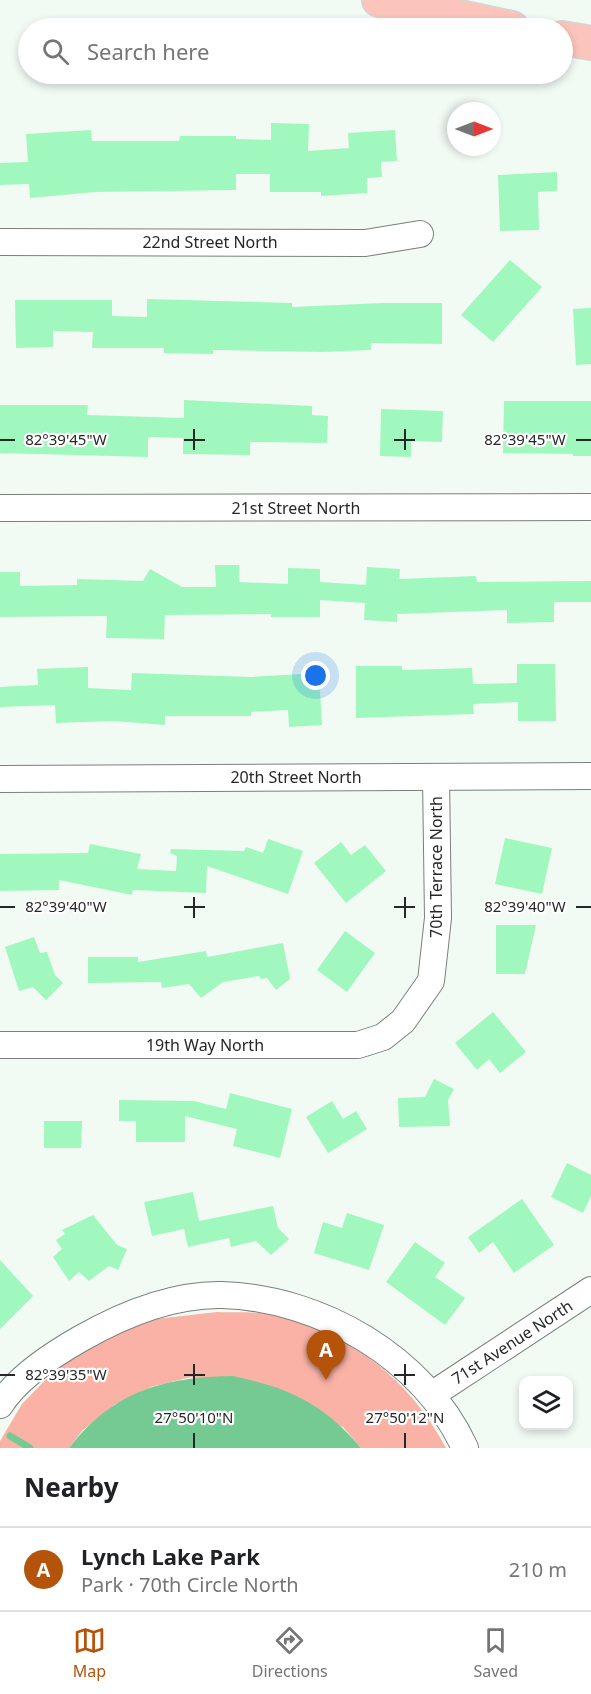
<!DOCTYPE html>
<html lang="en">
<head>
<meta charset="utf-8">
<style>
  :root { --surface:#fff; --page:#f6f6f6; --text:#202124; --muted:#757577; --line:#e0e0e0; --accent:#b45309 }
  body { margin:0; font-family:"Noto Sans",sans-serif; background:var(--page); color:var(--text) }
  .controls { position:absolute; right:18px; bottom:18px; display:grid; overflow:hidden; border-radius:12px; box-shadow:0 3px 9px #0003 }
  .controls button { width:54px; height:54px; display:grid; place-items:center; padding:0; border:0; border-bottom:2px solid var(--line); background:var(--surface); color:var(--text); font:30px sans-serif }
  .compass { position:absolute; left:447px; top:102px; width:54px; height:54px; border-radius:50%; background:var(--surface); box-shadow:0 3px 9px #0003; rotate:90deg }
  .you { position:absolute; left:316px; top:676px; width:21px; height:21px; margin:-15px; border:4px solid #fff; border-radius:50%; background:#1a73e8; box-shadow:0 0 0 9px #1a73e833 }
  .badge { display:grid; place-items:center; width:39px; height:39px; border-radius:50%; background:var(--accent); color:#fff; font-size:20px; font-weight:700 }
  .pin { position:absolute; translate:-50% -50px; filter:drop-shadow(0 2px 3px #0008) }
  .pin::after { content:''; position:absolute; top:32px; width:21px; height:18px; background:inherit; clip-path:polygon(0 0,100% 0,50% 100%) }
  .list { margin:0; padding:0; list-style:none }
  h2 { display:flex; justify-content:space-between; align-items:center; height:78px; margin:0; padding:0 24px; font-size:26px }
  h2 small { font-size:20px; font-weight:400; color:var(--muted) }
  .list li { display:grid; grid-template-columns:39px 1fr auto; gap:18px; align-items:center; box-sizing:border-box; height:84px; padding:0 24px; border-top:2px solid var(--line) }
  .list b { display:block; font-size:22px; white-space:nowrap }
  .list p { margin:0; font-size:20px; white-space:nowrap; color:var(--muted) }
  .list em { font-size:20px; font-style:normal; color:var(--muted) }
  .icon { flex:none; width:33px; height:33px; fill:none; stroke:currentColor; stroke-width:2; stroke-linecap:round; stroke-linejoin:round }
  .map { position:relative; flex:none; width:591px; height:1448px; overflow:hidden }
  .search { position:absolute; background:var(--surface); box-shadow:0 3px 9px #0003; left:18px; right:18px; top:18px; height:66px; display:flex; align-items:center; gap:15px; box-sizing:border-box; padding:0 21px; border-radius:33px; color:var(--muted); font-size:22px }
  .sheet { height:162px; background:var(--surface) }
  nav { display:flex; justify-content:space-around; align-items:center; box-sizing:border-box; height:84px; border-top:2px solid var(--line); background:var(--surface); font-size:16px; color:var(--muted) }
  nav a { display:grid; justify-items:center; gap:3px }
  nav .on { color:var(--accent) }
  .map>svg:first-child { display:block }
  .park { fill:#f9b2a5 }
  .water { fill:#75ca93 }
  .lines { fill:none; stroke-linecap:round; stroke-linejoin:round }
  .stream { stroke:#75ca93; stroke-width:7 }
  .building { fill:#a1f8be }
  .minor-casing { stroke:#79807b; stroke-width:28 }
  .motorway-casing { stroke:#d3d4d4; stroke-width:36 }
  .minor { stroke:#fff; stroke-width:26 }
  .motorway { stroke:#fbc5bb; stroke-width:33 }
  .ticks { fill:none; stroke:#252826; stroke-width:2 }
  .labels { text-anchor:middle; stroke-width:4.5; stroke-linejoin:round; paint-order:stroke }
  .street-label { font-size:16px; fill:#252826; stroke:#fff }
  .ticks-label { font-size:15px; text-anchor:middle; fill:#252826; stroke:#fff; stroke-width:4.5; stroke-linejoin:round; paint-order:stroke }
</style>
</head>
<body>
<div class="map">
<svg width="591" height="1448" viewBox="0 0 591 1448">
  <rect width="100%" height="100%" fill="#f2faf4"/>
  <path class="park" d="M217 1312C234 1313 255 1311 272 1315 351 1334 408 1377 446 1448H361L343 1427 191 1377 151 1387 114 1405 82 1431 69 1448H0V1441L22 1404 56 1369 101 1340 156 1319Z"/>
  <path class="water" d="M233 1376C289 1388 323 1403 361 1448H69C113 1391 164 1377 233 1376Z"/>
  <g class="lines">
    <path class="stream" d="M10 1436 30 1448"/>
  </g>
  <g class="building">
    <path d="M271 123 309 124 308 151 349 148 348 133 395 130 397 161 381 162 382 177 367 178V193L321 196V192H270V174H236V190L95 192 30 198 29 184 0 185V163L28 162 26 134 91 130 92 141H179L180 136H236V139L271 140Z"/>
    <path d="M557 172V191L538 192 539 230 500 231 498 175Z"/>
    <path d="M510 260 542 287 493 342 461 315Z"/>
    <path d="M147 299 292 303V307L382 303H442V344L371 343V350L322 352 213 350V354L164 353V348H92L93 332 53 331V347L16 348 15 300H112V316L147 317Z"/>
    <path d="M591 308V364L576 365 573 309Z"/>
    <path d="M184 400 312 406V415L328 416 327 443 250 442V455L183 454V438L148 437V457L0 453V405H88L87 415 184 418Z"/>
    <path d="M504 401H591V456H573V454L503 453Z"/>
    <path d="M381 409 443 411 442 442 411 441V457L380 456Z"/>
    <path d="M215 565H239V582L288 584V568L320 569V582L366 585 367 567 400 569 399 579 476 576 477 582 591 581V602H554V622L507 623V610L397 614V622L364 620 365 603 320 600V617H271V614L165 615 164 639 106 638 107 616 0 617V572H20V586L77 585V579L143 581 150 569 182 587H216Z"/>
    <path d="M517 664H555L556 721H518V702L473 704 474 714 356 718V666H402V670L472 668 473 684 517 683Z"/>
    <path d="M88 667V688L131 690 132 673 251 677 319 673 322 725 289 727 288 710 251 712V716H165V725L113 721 56 723 55 705 0 707V687L38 685 37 669Z"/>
    <path d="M505 838 552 848 542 894 495 884Z"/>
    <path d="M268 839 303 851 288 894 207 866 206 893 133 890 132 895 59 880V890L0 891V854L88 853 90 844 141 854 137 869 176 871 177 856 170 853 171 849 244 851 246 847 263 853Z"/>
    <path d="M341 842 351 855 365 845 386 871 346 903 314 863Z"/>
    <path d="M496 925H536L525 974H496Z"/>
    <path d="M345 931 375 953 347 992 317 970Z"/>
    <path d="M34 937 40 953 47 952 55 975 63 983 46 1000 33 987 19 991 5 947Z"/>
    <path d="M283 943 290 979 276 990 267 978 261 979 259 976 223 982 201 998 189 984 162 988 161 982 88 983V957H138V962L206 951 207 957Z"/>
    <path d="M493 1012 526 1052 500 1073 489 1059 477 1070 455 1043Z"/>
    <path d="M434 1079 454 1089 448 1100 450 1126 399 1127 398 1098 425 1097Z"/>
    <path d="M230 1093 292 1109 280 1158 233 1146 237 1129 185 1116V1142H136V1121H119V1100L194 1101 226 1109Z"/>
    <path d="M332 1101 343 1119 356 1111 367 1129 328 1153 306 1117Z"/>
    <path d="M44 1121H82L81 1148H44Z"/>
    <path d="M567 1163 591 1175V1196L583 1213 551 1197Z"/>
    <path d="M193 1192 199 1221 273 1206 278 1228 289 1239 271 1255 256 1241 231 1247 229 1238 188 1247 184 1229 152 1236 144 1202Z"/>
    <path d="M522 1199 554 1245 514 1273 493 1242 479 1253 468 1237Z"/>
    <path d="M347 1213 384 1225 369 1270 314 1253 323 1222 342 1228Z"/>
    <path d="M93 1215 117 1245 127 1249 118 1270 109 1266 89 1281 79 1272 69 1281 53 1257 62 1249 56 1240 65 1234 62 1230Z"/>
    <path d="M415 1242 445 1263 435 1277 465 1298 445 1325 386 1282Z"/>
    <path d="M0 1260 33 1296 0 1329Z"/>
  </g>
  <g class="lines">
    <g class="minor-casing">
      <g id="minor">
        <path d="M0 242 365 243 420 234"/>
        <path d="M0 508 591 507"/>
        <path d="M0 779 591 776"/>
        <path d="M0 1045H358L383 1037 403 1021 431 981 438 918 436 777"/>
        <path d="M433 1394 591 1290"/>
        <path d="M0 1405C17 1378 52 1355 80 1339 122 1315 174 1294 222 1295 321 1298 424 1358 465 1448"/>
      </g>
    </g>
    <g class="motorway-casing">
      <g id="motorway">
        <path d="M379 0 512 28"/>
        <path d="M562 38 591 43"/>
      </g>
    </g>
    <use href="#minor" class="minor"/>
    <use href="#motorway" class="motorway"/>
  </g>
  <path class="ticks" d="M194 429V450M405 429V450M0 440H15M184 440H205M394 440H415M576 440H591M194 897V918M405 897V918M0 907H15M184 907H205M394 907H415M576 907H591M194 1364V1385M405 1364V1385M0 1375H15M184 1375H205M394 1375H415M194 1433V1448M405 1433V1448"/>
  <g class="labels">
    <g class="street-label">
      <text x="210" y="248">22nd Street North</text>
      <text x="296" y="514">21st Street North</text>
      <text x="296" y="783">20th Street North</text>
      <text transform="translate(436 867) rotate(-90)" y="6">70th Terrace North</text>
      <text x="205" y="1051">19th Way North</text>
      <text transform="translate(512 1342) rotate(-33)" y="6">71st Avenue North</text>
    </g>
  </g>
  <g class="ticks-label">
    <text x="525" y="445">82°39'45"W</text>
    <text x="66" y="445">82°39'45"W</text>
    <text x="66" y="912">82°39'40"W</text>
    <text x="525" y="912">82°39'40"W</text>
    <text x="66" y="1380">82°39'35"W</text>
    <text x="194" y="1423">27°50'10"N</text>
    <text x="405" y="1423">27°50'12"N</text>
  </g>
</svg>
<div class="controls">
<button><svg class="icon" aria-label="layers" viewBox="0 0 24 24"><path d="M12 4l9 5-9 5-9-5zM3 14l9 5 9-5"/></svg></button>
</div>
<svg class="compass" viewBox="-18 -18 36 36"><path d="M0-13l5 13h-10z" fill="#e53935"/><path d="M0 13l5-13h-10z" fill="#757577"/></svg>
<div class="you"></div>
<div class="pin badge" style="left:326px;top:1380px">A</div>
<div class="search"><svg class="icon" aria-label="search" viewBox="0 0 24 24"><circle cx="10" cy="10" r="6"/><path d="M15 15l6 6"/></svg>Search here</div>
</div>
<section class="sheet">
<h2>Nearby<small></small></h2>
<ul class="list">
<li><span class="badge">A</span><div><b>Lynch Lake Park</b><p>Park · 70th Circle North</p></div><em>210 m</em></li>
</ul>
</section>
<nav>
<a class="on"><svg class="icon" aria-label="map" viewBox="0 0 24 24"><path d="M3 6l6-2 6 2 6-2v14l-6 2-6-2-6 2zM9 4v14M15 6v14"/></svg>Map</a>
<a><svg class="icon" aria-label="directions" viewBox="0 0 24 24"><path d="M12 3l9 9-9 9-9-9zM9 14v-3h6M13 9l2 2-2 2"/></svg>Directions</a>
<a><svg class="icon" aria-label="saved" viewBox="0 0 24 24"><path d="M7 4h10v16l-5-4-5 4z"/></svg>Saved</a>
</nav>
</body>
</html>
